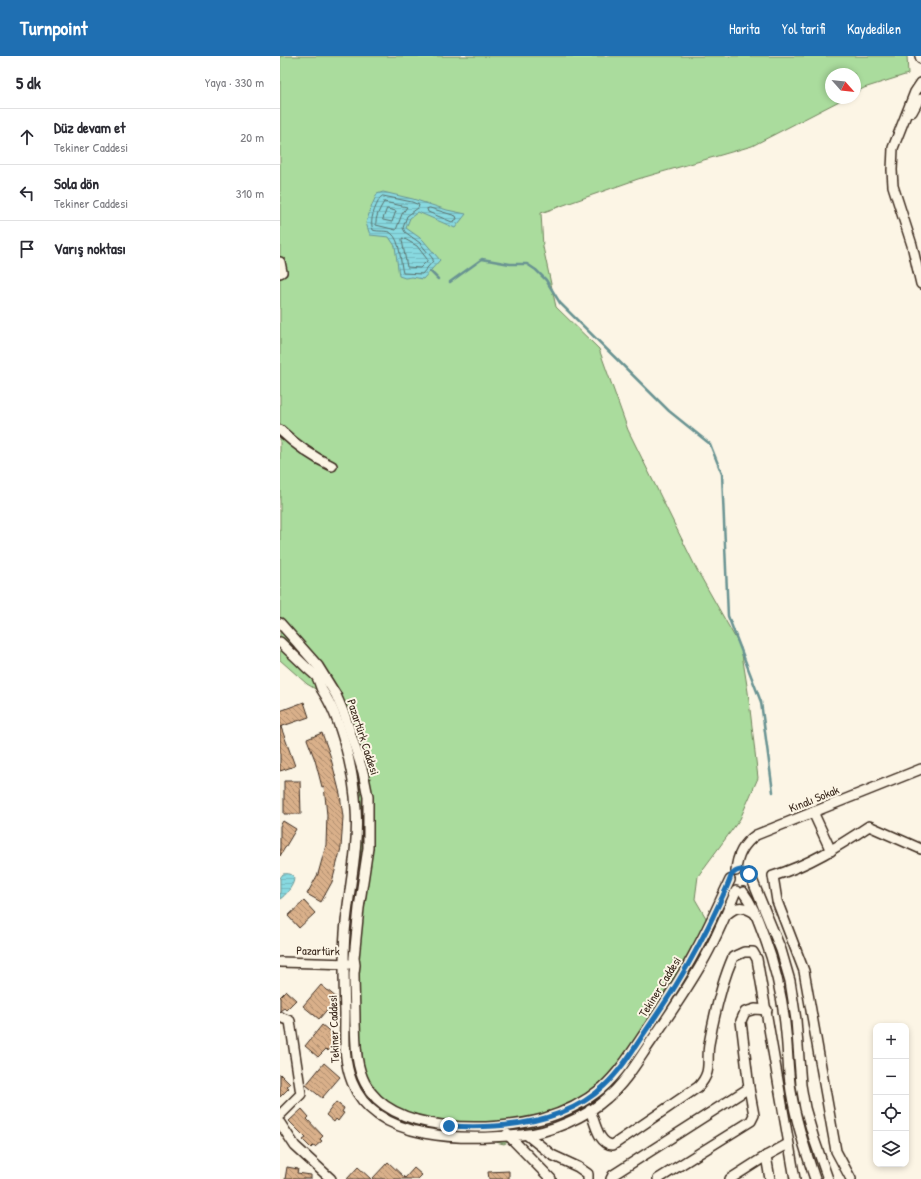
<!DOCTYPE html>
<html lang="tr">
<head>
<meta charset="utf-8">
<style>
  :root { --surface:#fff; --page:#f7f7f7; --text:#2b2b33; --muted:#7c7c81; --line:#e1e1e2; --accent:#1f6fb2 }
  body { margin:0; font-family:"Patrick Hand",sans-serif; background:var(--page); color:var(--text) }
  .controls { position:absolute; right:12px; bottom:12px; display:grid; overflow:hidden; border-radius:8px; box-shadow:0 2px 6px #0003 }
  .controls button { width:36px; height:36px; display:grid; place-items:center; padding:0; border:0; border-bottom:1px solid var(--line); background:var(--surface); color:var(--text); font:20px sans-serif }
  .compass { position:absolute; left:545px; top:12px; width:36px; height:36px; border-radius:50%; background:var(--surface); box-shadow:0 2px 6px #0003; rotate:117deg }
  .stop { position:absolute; width:12px; height:12px; margin:-9px; border:3px solid #1f6fb2; border-radius:50%; background:#fff }
  .stop.end { background:#1f6fb2; border-color:#fff; box-shadow:0 1px 4px #0008 }
  .list { margin:0; padding:0; list-style:none }
  h2 { display:flex; justify-content:space-between; align-items:center; height:52px; margin:0; padding:0 16px; font-size:17px }
  h2 small { font-size:13px; font-weight:400; color:var(--muted) }
  .list li { display:grid; grid-template-columns:26px 1fr auto; gap:12px; align-items:center; box-sizing:border-box; height:56px; padding:0 16px; border-top:1px solid var(--line) }
  .list b { display:block; font-size:15px; white-space:nowrap }
  .list p { margin:0; font-size:13px; white-space:nowrap; color:var(--muted) }
  .list em { font-size:13px; font-style:normal; color:var(--muted) }
  .icon { flex:none; width:22px; height:22px; fill:none; stroke:currentColor; stroke-width:2; stroke-linecap:round; stroke-linejoin:round }
  .map { position:relative; flex:none; width:641px; height:1123px; overflow:hidden }
  header { display:flex; align-items:center; gap:24px; box-sizing:border-box; height:56px; padding:0 20px; background:var(--accent); color:#fff }
  header strong { font-size:19px }
  nav { display:flex; gap:22px; margin-inline-start:auto; font-size:14px }
  main { display:flex }
  aside { flex:1; background:var(--surface) }
  .map>svg:first-child { display:block }
  .grass { fill:#aadc9d; stroke:#72835e }
  .water { fill:url(#water-rules); stroke:#699392 }
  .lines { fill:none; stroke-linecap:round; stroke-linejoin:round }
  .shore { stroke:#5a706c; stroke-width:1 }
  .stream { stroke:#699392; stroke-width:2.5 }
  .building { fill:url(#building-back-hatch); stroke:#3b2a1e }
  .minor-casing { stroke:#3b2a1e; stroke-width:12 }
  .minor { stroke:#fcf5e5; stroke-width:9 }
  .route { stroke:#1f6fb2; stroke-width:5 }
  .labels { text-anchor:middle; stroke-width:4; stroke-linejoin:round; paint-order:stroke }
  .street-label { font-size:12px; fill:#3b2a1e; stroke:#fcf5e5 }
</style>
</head>
<body>
<header>
<strong>Turnpoint</strong>
<nav><a>Harita</a><a>Yol tarifi</a><a>Kaydedilen</a></nav>
</header>
<main>
<aside>
<h2>5 dk<small>Yaya · 330 m</small></h2>
<ul class="list">
<li><svg class="icon" aria-label="ahead" viewBox="0 0 24 24"><path d="M12 20V5M6 11l6-6 6 6"/></svg><div><b>Düz devam et</b><p>Tekiner Caddesi</p></div><em>20 m</em></li>
<li><svg class="icon" aria-label="left" viewBox="0 0 24 24"><path d="M17 20v-9H6M10 6l-5 5 5 5"/></svg><div><b>Sola dön</b><p>Tekiner Caddesi</p></div><em>310 m</em></li>
<li><svg class="icon" aria-label="arrive" viewBox="0 0 24 24"><path d="M6 21V4h12l-3 4 3 4H6"/></svg><div><b>Varış noktası</b></div></li>
</ul>
</aside>
<div class="map">
<svg width="641" height="1123" viewBox="0 0 641 1123">
  <defs>
    <pattern id="water-rules" width="6" height="5" patternUnits="userSpaceOnUse"><rect width="6" height="5" fill="#88d9e0"/><path d="M0 2.5h6" fill="none" stroke="#76bac0"/></pattern>
    <pattern id="building-back-hatch" width="6" height="6" patternUnits="userSpaceOnUse"><rect width="6" height="6" fill="#d9b08a"/><path d="M-1 5l2 2M0 0l6 6M5-1l2 2" fill="none" stroke="#b18f70"/></pattern>
  </defs>
  <rect width="100%" height="100%" fill="#fcf5e5"/>
  <filter id="ink" filterUnits="userSpaceOnUse"><feTurbulence type="fractalNoise" baseFrequency=".025" numOctaves="2"/><feDisplacementMap in="SourceGraphic" scale="8" xChannelSelector="R" yChannelSelector="G"/><feConvolveMatrix kernelMatrix="1 2 1 2 8 2 1 2 1" color-interpolation-filters="sRGB"/></filter>
  <g filter="url(#ink)">
    <path class="grass" d="M0 0H627L628 18 584 32 575 37V18H551V42H565L472 90 358 123 261 157 263 191 276 251 319 293 348 374 417 514 461 592 468 636 478 722 460 763 418 820 415 843 433 874 376 970 339 1024 299 1052 260 1069 224 1088 124 1064 95 1047 85 1024 79 970 74 895 81 795 76 708 47 640 27 628 0 604Z"/>
    <g class="water">
      <path d="M103 136 133 143 167 154 186 158 175 172 138 156 130 162 126 172 143 184 160 204 143 223 132 221 125 222 119 220 115 190 109 181 90 179 86 167 92 149 97 138Z"/>
      <path d="M3 818C25 815 8 838 0 843V822Z"/>
    </g>
    <g class="lines">
      <g class="shore">
        <path d="M103 140 132 146 139 149 138 152 127 160 123 172 125 176 140 187 153 203V205L142 218 123 217C120 207 121 184 111 177 107 174 98 176 93 174 89 163 95 152 100 142Z"/>
        <path d="M104 146 127 151 122 158 116 174 96 169C95 162 100 152 104 146Z"/>
        <path d="M150 152 176 160 177 163 172 166 148 156 147 153Z"/>
        <path d="M107 153 116 155 112 166 103 164Z"/>
        <path d="M123 182 137 190 147 203V205L140 212 127 211 122 184Z"/>
      </g>
      <g class="stream">
        <path d="M150 215 158 223"/>
        <path d="M170 226 202 203 230 208H247L256 214 266 224 280 247 389 355 430 388 442 418 448 560 481 646 493 736"/>
      </g>
    </g>
    <g class="building">
      <path d="M24 646 29 661 0 671V655Z"/>
      <path d="M1 671 15 710 0 715V672Z"/>
      <path d="M42 677 50 699 60 738 63 761 61 792 52 826 41 846 27 838 38 818 46 789 47 759 44 730 42 731 35 704 27 683Z"/>
      <path d="M4 725H20L21 758H4Z"/>
      <path d="M3 765 16 773 0 800V770Z"/>
      <path d="M24 845 35 857 19 872 8 860Z"/>
      <path d="M41 929 57 942 39 963 23 950Z"/>
      <path d="M6 935 16 944 6 954 4 952 0 955V941Z"/>
      <path d="M42 969 58 982 48 995 46 993 38 1001 25 990Z"/>
      <path d="M44 1007 60 1021 42 1042 26 1029Z"/>
      <path d="M0 1018 10 1028 7 1030 9 1032 0 1041Z"/>
      <path d="M56 1046 64 1052 62 1056 64 1057 58 1065 56 1063 54 1066 46 1059Z"/>
      <path d="M22 1053 29 1061 27 1063 43 1080 40 1083 42 1085 35 1091 33 1090 31 1092 23 1084 26 1082 9 1065Z"/>
      <path d="M108 1106 125 1122 134 1112 142 1119 138 1123H92Z"/>
      <path d="M7 1111 18 1113 17 1117 31 1119V1123H5Z"/>
      <path d="M78 1111 91 1123H67Z"/>
      <path d="M229 1115V1123H209L208 1116Z"/>
    </g>
    <g class="lines">
      <g class="minor-casing">
        <g id="minor">
          <path d="M640 0 641 3"/>
          <path d="M641 27 635 36 613 92 612 114 613 130 632 189 641 228"/>
          <path d="M632 56 638 45 641 43"/>
          <path d="M0 206 2 216 0 217"/>
          <path d="M0 374C16 389 32 401 52 410"/>
          <path d="M0 567 38 610 56 639 65 660 83 716 88 741V792L79 852 74 902 75 909 74 917C74 933 75 950 75 966 76 987 75 1008 85 1027 112 1079 213 1076 262 1063 284 1057 305 1046 322 1032 339 1017 352 996 364 978 382 951 401 923 416 894 429 871 439 847 450 824"/>
          <path d="M0 586C8 594 17 602 25 610 28 613 33 617 36 620 39 624 40 630 42 634 62 664 74 717 76 753 79 795 68 835 65 877 63 903 64 930 65 957 65 980 63 1004 72 1026 96 1087 187 1084 241 1079 270 1077 306 1061 327 1042 345 1027 357 1006 370 987 388 961 406 935 422 907 435 885 446 859 456 835"/>
          <path d="M533 756 551 795"/>
          <path d="M456 815C457 800 463 788 476 779L641 713"/>
          <path d="M471 821 501 894 510 925 516 964 521 1029 525 1052 534 1083 548 1123"/>
          <path d="M463 836C473 849 478 864 484 880 496 912 503 943 506 977 508 997 508 1016 511 1035 516 1066 525 1094 535 1123"/>
          <path d="M447 858C458 849 463 850 475 857"/>
          <path d="M0 906 71 908"/>
          <path d="M0 961 10 965 21 1038 0 1059"/>
          <path d="M310 1054C315 1066 318 1088 333 1089L418 1031C433 1015 426 1006 429 988 434 960 442 926 453 901L464 896H473L477 903 515 1123"/>
          <path d="M0 1067 15 1090 51 1123"/>
          <path d="M227 1078 271 1123"/>
          <path d="M247 1079 272 1099 298 1111 308 1118V1123"/>
          <path d="M486 1100 490 1123"/>
          <path d="M331 1123 333 1119 469 1032"/>
          <path d="M378 1123 471 1065 474 1059 469 1032 461 965 465 956 475 953 487 954"/>
          <path d="M450 1123 486 1100 508 1088"/>
          <path d="M571 1123 556 1095 524 915 497 845 493 820C529 809 559 790 589 770L641 793"/>
        </g>
      </g>
      <use href="#minor" class="minor"/>
    </g>
  </g>
  <g class="lines" filter="url(#ink)">
    <path class="route" d="M169 1070C222 1073 284 1068 324 1030 339 1016 350 999 361 982 373 964 385 947 396 929 412 903 426 876 439 848 443 839 448 830 451 820 456 813 463 812 469 818"/>
  </g>
  <g class="labels">
    <g class="street-label">
      <text transform="translate(83 681) rotate(72)" y="4">Pazartürk Caddesi</text>
      <text transform="translate(534 743) rotate(-22)" y="4">Kınalı Sokak</text>
      <text transform="translate(38 895) rotate(1)" y="4">Pazartürk</text>
      <text transform="translate(380 931) rotate(-58)" y="4">Tekiner Caddesi</text>
      <text transform="translate(54 973) rotate(-92)" y="4">Tekiner Caddesi</text>
    </g>
  </g>
</svg>
<div class="controls">
<button>+</button>
<button>−</button>
<button><svg class="icon" aria-label="locate" viewBox="0 0 24 24"><circle cx="12" cy="12" r="6"/><path d="M12 2v4M12 18v4M2 12h4M18 12h4"/></svg></button>
<button><svg class="icon" aria-label="layers" viewBox="0 0 24 24"><path d="M12 4l9 5-9 5-9-5zM3 14l9 5 9-5"/></svg></button>
</div>
<svg class="compass" viewBox="-18 -18 36 36"><path d="M0-13l5 13h-10z" fill="#e53935"/><path d="M0 13l5-13h-10z" fill="#7c7c81"/></svg>
<div class="stop" style="left:469px;top:818px"></div>
<div class="stop end" style="left:169px;top:1070px"></div>
</div>
</main>
</body>
</html>
